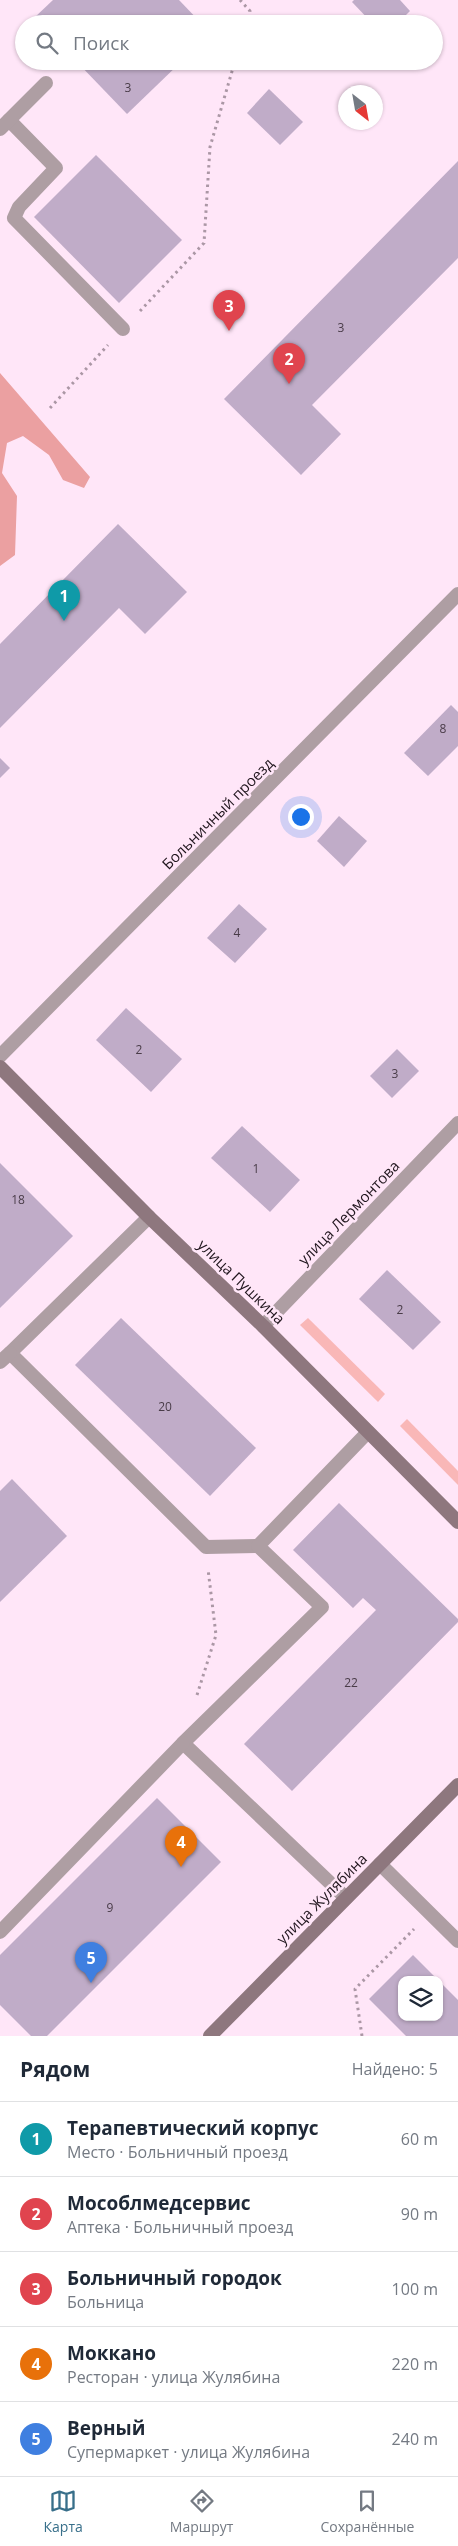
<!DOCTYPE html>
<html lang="ru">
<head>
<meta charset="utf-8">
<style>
  :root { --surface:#fff; --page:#f6f6f7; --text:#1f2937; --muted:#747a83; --line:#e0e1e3; --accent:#386f8a }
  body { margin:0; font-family:"Open Sans",sans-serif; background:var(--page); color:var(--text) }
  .controls { position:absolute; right:15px; bottom:15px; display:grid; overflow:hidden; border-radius:10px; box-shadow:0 1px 4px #0004 }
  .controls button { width:45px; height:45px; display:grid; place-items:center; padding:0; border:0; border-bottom:1px solid var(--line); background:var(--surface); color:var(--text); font:25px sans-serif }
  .compass { position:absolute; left:338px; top:85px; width:45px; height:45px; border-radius:50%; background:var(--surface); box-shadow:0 1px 4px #0004; rotate:149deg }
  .you { position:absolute; left:300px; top:816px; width:18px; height:18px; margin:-12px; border:4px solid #fff; border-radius:50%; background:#1a73e8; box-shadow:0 0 0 8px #1a73e833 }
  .badge { display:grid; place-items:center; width:32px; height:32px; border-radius:50%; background:var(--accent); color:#fff; font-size:16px; font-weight:700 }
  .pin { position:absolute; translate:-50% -41px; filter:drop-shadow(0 1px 2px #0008) }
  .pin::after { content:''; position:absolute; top:26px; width:18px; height:15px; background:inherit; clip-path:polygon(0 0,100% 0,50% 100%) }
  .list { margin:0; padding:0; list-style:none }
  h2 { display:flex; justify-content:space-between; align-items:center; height:65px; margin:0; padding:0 20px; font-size:21px }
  h2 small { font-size:16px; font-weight:400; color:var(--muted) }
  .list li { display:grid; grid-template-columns:32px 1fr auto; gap:15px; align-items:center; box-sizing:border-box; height:75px; padding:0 20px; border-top:1px solid var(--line) }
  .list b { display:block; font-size:19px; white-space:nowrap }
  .list p { margin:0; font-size:16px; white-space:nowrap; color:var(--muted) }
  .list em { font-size:16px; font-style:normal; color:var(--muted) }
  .icon { flex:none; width:28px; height:28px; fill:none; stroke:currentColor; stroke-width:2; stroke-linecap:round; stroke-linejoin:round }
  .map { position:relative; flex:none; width:458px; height:2036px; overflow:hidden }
  .search { position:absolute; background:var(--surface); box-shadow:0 1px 4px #0004; left:15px; right:15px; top:15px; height:55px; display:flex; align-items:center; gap:12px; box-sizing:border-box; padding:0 18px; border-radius:28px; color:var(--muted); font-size:19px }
  .sheet { height:440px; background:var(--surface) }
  nav { display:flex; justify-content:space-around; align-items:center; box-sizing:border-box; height:70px; border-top:1px solid var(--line); background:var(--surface); font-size:14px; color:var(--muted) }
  nav a { display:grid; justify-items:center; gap:2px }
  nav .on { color:var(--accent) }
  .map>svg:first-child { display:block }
  .green { fill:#f9b7b7 }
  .forest { fill:#eba0a1 }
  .building { fill:#c0acc8 }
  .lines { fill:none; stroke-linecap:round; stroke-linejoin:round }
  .path { stroke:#ab97a5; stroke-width:3; stroke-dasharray:2.5 4; stroke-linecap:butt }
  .service { stroke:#ae9ea3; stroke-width:14 }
  .minor { stroke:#ae9ea3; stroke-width:14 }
  .secondary { stroke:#8e777e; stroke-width:14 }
  .labels { text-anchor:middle; stroke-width:5; stroke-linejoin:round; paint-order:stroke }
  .number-label { font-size:12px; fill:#493c48 }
  .street-label { font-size:15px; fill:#21161e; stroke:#ffe6f8 }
</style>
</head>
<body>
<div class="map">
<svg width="458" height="2036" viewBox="0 0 458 2036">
  <rect width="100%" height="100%" fill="#ffe6f8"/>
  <g class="green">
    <path d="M308 1318 385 1394 378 1402 300 1325Z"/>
    <path d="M407 1419 458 1471V1485L400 1426Z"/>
  </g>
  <path class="forest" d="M0 373 90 477 84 488 63 480 49 455 23 436 7 443 2 473 17 496 15 555 0 566Z"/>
  <g class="building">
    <path d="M53 0H179L202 24H40L34 18Z"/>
    <path d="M354 0H400L410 11 397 24H373L352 2Z"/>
    <path d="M76 61H182L127 114Z"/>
    <path d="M269 89 303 122 280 145 247 113Z"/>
    <path d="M96 155 182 240 119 303 34 217Z"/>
    <path d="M458 161V258L312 405 341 434 301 475 224 399Z"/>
    <path d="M118 524 187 592 145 634 119 608 0 728V644Z"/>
    <path d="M451 705 458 712V746L428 776 404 753Z"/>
    <path d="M0 758 10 768 0 778Z"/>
    <path d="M339 816 367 841 344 867 317 841Z"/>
    <path d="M239 904 267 929 235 963 207 938Z"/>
    <path d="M126 1008 182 1059 151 1092 96 1040Z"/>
    <path d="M397 1049 419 1071 392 1098 370 1076Z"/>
    <path d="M242 1126 300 1180 270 1212 211 1158Z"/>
    <path d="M0 1163 73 1236 0 1308Z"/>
    <path d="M387 1270 441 1322 413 1350 359 1299Z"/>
    <path d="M121 1318 256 1448 210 1496 75 1365Z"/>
    <path d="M12 1479 67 1536 0 1602V1491Z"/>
    <path d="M339 1503 458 1619V1622L292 1791 244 1744 376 1610 363 1598 353 1608 293 1550Z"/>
    <path d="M157 1798 221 1862 47 2036H31L0 2005V1955Z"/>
    <path d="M413 1955 438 1980H402V2017H439V1981L458 2000V2036H406L369 1999Z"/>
  </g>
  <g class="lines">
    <g class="path">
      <path d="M240 0 250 11 246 24"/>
      <path d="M61 68 68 61"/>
      <path d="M140 311 204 243 210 147 235 61"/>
      <path d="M50 408 108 345"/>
      <path d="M197 1695 216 1635 208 1569"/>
      <path d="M362 2036 355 1989 414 1929"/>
    </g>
    <g class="service">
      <path d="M9 120 56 168 19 207 14 218 123 329"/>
      <path d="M0 129 46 83"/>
      <path d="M149 1217 10 1353 206 1547 258 1546"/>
      <path d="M0 1362 10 1353"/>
      <path d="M380 1864 458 1941"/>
      <path d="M346 1898 183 1743 322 1607 258 1546 368 1432"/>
      <path d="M0 1932 183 1743"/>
    </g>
    <g class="minor">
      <path d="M0 1056 458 594"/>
      <path d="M263 1326 458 1123"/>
    </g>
    <g class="secondary">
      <path d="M0 1067 149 1217 263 1326 458 1522"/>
      <path d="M210 2036 458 1785"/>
    </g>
  </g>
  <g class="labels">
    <g class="number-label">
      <text x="128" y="92">3</text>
      <text x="341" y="332">3</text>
      <text x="443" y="733">8</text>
      <text x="237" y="937">4</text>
      <text x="139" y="1054">2</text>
      <text x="395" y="1078">3</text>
      <text x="256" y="1173">1</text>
      <text x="18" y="1204">18</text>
      <text x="400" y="1314">2</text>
      <text x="165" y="1411">20</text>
      <text x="351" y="1687">22</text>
      <text x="110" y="1912">9</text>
    </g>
    <g class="street-label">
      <text transform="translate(218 814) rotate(-45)" y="5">Больничный проезд</text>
      <text transform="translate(349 1213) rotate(-46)" y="5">улица Лермонтова</text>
      <text transform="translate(241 1282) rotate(44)" y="5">улица Пушкина</text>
      <text transform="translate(322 1899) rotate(-45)" y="5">улица Жулябина</text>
    </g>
  </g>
</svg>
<div class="controls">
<button><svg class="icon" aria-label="layers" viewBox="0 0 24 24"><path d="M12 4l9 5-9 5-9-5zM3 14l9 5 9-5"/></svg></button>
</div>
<svg class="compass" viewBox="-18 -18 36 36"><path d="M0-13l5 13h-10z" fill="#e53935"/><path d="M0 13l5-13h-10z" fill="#747a83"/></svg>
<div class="you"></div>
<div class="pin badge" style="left:64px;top:621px;background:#0f9aa8">1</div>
<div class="pin badge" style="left:289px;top:384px;background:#e0444e">2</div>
<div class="pin badge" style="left:229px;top:331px;background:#e0444e">3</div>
<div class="pin badge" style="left:181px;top:1867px;background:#e8710a">4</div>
<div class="pin badge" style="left:91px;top:1983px;background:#3f7fe0">5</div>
<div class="search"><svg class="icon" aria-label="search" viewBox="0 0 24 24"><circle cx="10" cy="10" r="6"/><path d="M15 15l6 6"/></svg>Поиск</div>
</div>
<section class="sheet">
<h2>Рядом<small>Найдено: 5</small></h2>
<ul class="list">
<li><span class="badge" style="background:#0f9aa8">1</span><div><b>Терапевтический корпус</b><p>Место · Больничный проезд</p></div><em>60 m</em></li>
<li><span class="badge" style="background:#e0444e">2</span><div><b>Мособлмедсервис</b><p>Аптека · Больничный проезд</p></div><em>90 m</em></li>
<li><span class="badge" style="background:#e0444e">3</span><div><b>Больничный городок</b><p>Больница</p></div><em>100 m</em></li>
<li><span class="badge" style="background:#e8710a">4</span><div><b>Моккано</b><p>Ресторан · улица Жулябина</p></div><em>220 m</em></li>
<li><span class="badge" style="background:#3f7fe0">5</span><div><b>Верный</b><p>Супермаркет · улица Жулябина</p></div><em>240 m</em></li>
</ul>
</section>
<nav>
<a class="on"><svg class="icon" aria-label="map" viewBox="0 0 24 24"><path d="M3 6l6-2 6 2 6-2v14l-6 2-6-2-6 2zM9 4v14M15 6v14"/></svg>Карта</a>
<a><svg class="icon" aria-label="directions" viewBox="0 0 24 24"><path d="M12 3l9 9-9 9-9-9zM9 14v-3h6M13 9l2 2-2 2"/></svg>Маршрут</a>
<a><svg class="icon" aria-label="saved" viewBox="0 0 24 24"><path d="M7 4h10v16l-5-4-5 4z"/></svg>Сохранённые</a>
</nav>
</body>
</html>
